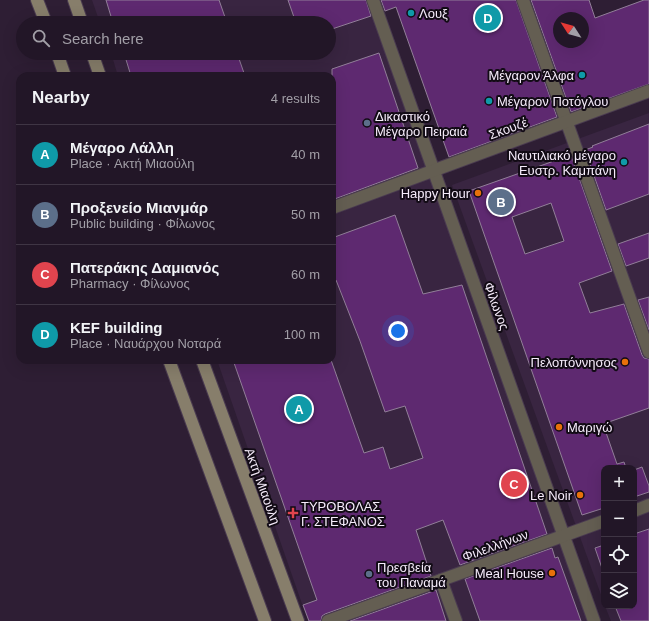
<!DOCTYPE html>
<html lang="en">
<head>
<meta charset="utf-8">
<style>
  :root { --surface:#221627; --page:#2e2333; --text:#f1f3f6; --muted:#a29fa7; --line:#3f3544; --accent:#bea9f5 }
  body { margin:0; font-family:Arial,sans-serif; background:var(--page); color:var(--text) }
  .controls { position:absolute; right:12px; bottom:12px; display:grid; overflow:hidden; border-radius:8px; box-shadow:0 4px 16px #0002 }
  .controls button { width:36px; height:36px; display:grid; place-items:center; padding:0; border:0; border-bottom:1px solid var(--line); background:var(--surface); color:var(--text); font:20px sans-serif }
  .compass { position:absolute; left:553px; top:12px; width:36px; height:36px; border-radius:50%; background:var(--surface); box-shadow:0 4px 16px #0002; rotate:306deg }
  .you { position:absolute; left:398px; top:331px; width:14px; height:14px; margin:-10px; border:3px solid #fff; border-radius:50%; background:#1a73e8; box-shadow:0 0 0 6px #1a73e833 }
  .badge { display:grid; place-items:center; width:26px; height:26px; border-radius:50%; background:var(--accent); color:#fff; font-size:13px; font-weight:700 }
  .pin { position:absolute; translate:-50% -50%; border:2px solid #fff; box-shadow:0 1px 4px #0006 }
  .list { margin:0; padding:0; list-style:none }
  h2 { display:flex; justify-content:space-between; align-items:center; height:52px; margin:0; padding:0 16px; font-size:17px }
  h2 small { font-size:13px; font-weight:400; color:var(--muted) }
  .list li { display:grid; grid-template-columns:26px 1fr auto; gap:12px; align-items:center; box-sizing:border-box; height:60px; padding:0 16px; border-top:1px solid var(--line) }
  .list b { display:block; font-size:15px; white-space:nowrap }
  .list p { margin:0; font-size:13px; white-space:nowrap; color:var(--muted) }
  .list em { font-size:13px; font-style:normal; color:var(--muted) }
  .icon { flex:none; width:22px; height:22px; fill:none; stroke:currentColor; stroke-width:2; stroke-linecap:round; stroke-linejoin:round }
  .map { position:relative; flex:none; width:649px; height:621px; overflow:hidden }
  .search { position:absolute; background:var(--surface); box-shadow:0 4px 16px #0002; left:16px; top:16px; width:320px; height:44px; display:flex; align-items:center; gap:10px; box-sizing:border-box; padding:0 14px; border-radius:22px; color:var(--muted); font-size:15px }
  .panel { position:absolute; background:var(--surface); box-shadow:0 4px 16px #0002; left:16px; top:72px; width:320px; height:292px; border-radius:12px }
  .map>svg:first-child { display:block }
  .built { fill:#392541 }
  .building { fill:#5e2970; stroke:#927f99; fill-rule:evenodd }
  .lines { fill:none; stroke-linecap:round; stroke-linejoin:round }
  .street-casing { stroke:#4a3b50; stroke-width:14 }
  .secondary-casing { stroke:#4a3b50; stroke-width:14 }
  .street { stroke:#645e52; stroke-width:12 }
  .secondary { stroke:#877e6b; stroke-width:12 }
  .culture-dot { fill:#0f9aa8; stroke:#120b15; stroke-width:1.5 }
  .service-dot { fill:#5c6f8a; stroke:#120b15; stroke-width:1.5 }
  .food-dot { fill:#e8710a; stroke:#120b15; stroke-width:1.5 }
  .health-dot { fill:#e0444e; stroke:#120b15; stroke-width:1.5 }
  .labels { text-anchor:middle; stroke-width:4; stroke-linejoin:round; paint-order:stroke }
  .poi-label { font-size:13px; fill:#f6ecfb; stroke:#120b15; text-anchor:start }
  .street-label { font-size:13px; fill:#f6ecfb; stroke:#120b15 }
</style>
</head>
<body>
<div class="map">
<svg width="649" height="621" viewBox="0 0 649 621">
  <rect width="100%" height="100%" fill="#2e1e34"/>
  <g class="built">
    <path d="M92 0H370L589 621H308L217 360H332V76H118L111 53H329V23H100Z"/>
    <path d="M649 113V621H611L605 606H634V468H604V603L452 185Z"/>
  </g>
  <g class="building">
    <path d="M106 0H219L227 23H113Z"/>
    <path d="M288 0H366L371 16 329 30V23H296Z"/>
    <path d="M381 0H516L557 117 449 157 396 7 385 11Z"/>
    <path d="M531 0H589L595 18 644 0H649V84L571 112ZM559 18H583V42H559Z"/>
    <path d="M124 53H237L245 76H131Z"/>
    <path d="M379 53 418 168 332 200V69Z"/>
    <path d="M649 124V194L606 210 585 150 593 147 592 146Z"/>
    <path d="M571 155 612 271 579 283 590 313 624 304 642 355 644 358 649 359V408L603 424 617 464 624 462 626 468H604V508L582 515 469 191ZM551 203 564 241 525 254 512 217Z"/>
    <path d="M395 215 423 294 462 285 547 534 460 565 443 520 416 530 431 576 325 614 322 616 321 621H309L303 605 317 600 233 360H331L364 453 383 447 390 469 423 458 405 406 385 412 360 341 336 280 332 282V238Z"/>
    <path d="M649 233V258L626 266 618 244Z"/>
    <path d="M649 297V330L638 300Z"/>
    <path d="M642 467 649 486V492L634 497V470Z"/>
    <path d="M649 529V621H621L615 606H634V534Z"/>
    <path d="M604 545V574L595 548Z"/>
    <path d="M552 548 555 558 558 557 581 621H480L465 579Z"/>
    <path d="M436 590 446 621H350Z"/>
  </g>
  <g class="lines">
    <g class="street-casing">
      <g id="street">
        <path d="M373 0 594 621"/>
        <path d="M523 0 649 352"/>
        <path d="M332 208 649 91"/>
        <path d="M634 511 649 505"/>
        <path d="M441 580 456 621"/>
        <path d="M328 621 604 521"/>
      </g>
    </g>
    <g class="secondary-casing">
      <g id="secondary">
        <path d="M37 0 46 23"/>
        <path d="M74 0 82 23"/>
        <path d="M57 53 65 76"/>
        <path d="M92 53 100 76"/>
        <path d="M169 360 265 621"/>
        <path d="M202 360 298 621"/>
      </g>
    </g>
    <use href="#street" class="street"/>
    <use href="#secondary" class="secondary"/>
  </g>
  <g class="culture-dot">
    <circle cx="411" cy="13" r="4"/>
    <circle cx="582" cy="75" r="4"/>
    <circle cx="489" cy="101" r="4"/>
    <circle cx="624" cy="162" r="4"/>
  </g>
  <g class="service-dot">
    <circle cx="367" cy="123" r="4"/>
    <circle cx="369" cy="574" r="4"/>
  </g>
  <g class="food-dot">
    <circle cx="478" cy="193" r="4"/>
    <circle cx="625" cy="362" r="4"/>
    <circle cx="559" cy="427" r="4"/>
    <circle cx="580" cy="495" r="4"/>
    <circle cx="552" cy="573" r="4"/>
  </g>
  <path class="health-dot" d="M291 507h4v4h4v4h-4v4h-4v-4h-4v-4h4z"/>
  <g class="labels">
    <g class="poi-label">
      <text x="419" y="18">Λουξ</text>
      <text x="574" y="80" text-anchor="end">Μέγαρον Άλφα</text>
      <text x="497" y="106">Μέγαρον Ποτόγλου</text>
      <text x="375" y="121">Δικαστικό<tspan x="375" dy="15">Μέγαρο Πειραιά</tspan></text>
      <text x="616" y="160" text-anchor="end">Ναυτιλιακό μέγαρο<tspan x="616" dy="15">Ευστρ. Καμπάνη</tspan></text>
      <text x="470" y="198" text-anchor="end">Happy Hour</text>
      <text x="617" y="367" text-anchor="end">Πελοπόννησος</text>
      <text x="567" y="432">Μαριγώ</text>
      <text x="572" y="500" text-anchor="end">Le Noir</text>
      <text x="301" y="511">ΤΥΡΟΒΟΛΑΣ<tspan x="301" dy="15">Γ. ΣΤΕΦΑΝΟΣ</tspan></text>
      <text x="377" y="572">Πρεσβεία<tspan x="377" dy="15">του Παναμά</tspan></text>
      <text x="544" y="578" text-anchor="end">Meal House</text>
    </g>
    <g class="street-label">
      <text transform="translate(508 128) rotate(-20)" y="5">Σκουζέ</text>
      <text transform="translate(497 306) rotate(70)" y="5">Φίλωνος</text>
      <text transform="translate(263 486) rotate(70)" y="5">Ακτή Μιαούλη</text>
      <text transform="translate(495 545) rotate(-20)" y="5">Φιλελλήνων</text>
    </g>
  </g>
</svg>
<div class="controls">
<button>+</button>
<button>−</button>
<button><svg class="icon" aria-label="locate" viewBox="0 0 24 24"><circle cx="12" cy="12" r="6"/><path d="M12 2v4M12 18v4M2 12h4M18 12h4"/></svg></button>
<button><svg class="icon" aria-label="layers" viewBox="0 0 24 24"><path d="M12 4l9 5-9 5-9-5zM3 14l9 5 9-5"/></svg></button>
</div>
<svg class="compass" viewBox="-18 -18 36 36"><path d="M0-13l5 13h-10z" fill="#e53935"/><path d="M0 13l5-13h-10z" fill="#a29fa7"/></svg>
<div class="you"></div>
<div class="pin badge" style="left:299px;top:409px;background:#0f9aa8">A</div>
<div class="pin badge" style="left:501px;top:202px;background:#5c6f8a">B</div>
<div class="pin badge" style="left:514px;top:484px;background:#e0444e">C</div>
<div class="pin badge" style="left:488px;top:18px;background:#0f9aa8">D</div>
<div class="search"><svg class="icon" aria-label="search" viewBox="0 0 24 24"><circle cx="10" cy="10" r="6"/><path d="M15 15l6 6"/></svg>Search here</div>
<section class="panel">
<h2>Nearby<small>4 results</small></h2>
<ul class="list">
<li><span class="badge" style="background:#0f9aa8">A</span><div><b>Μέγαρο Λάλλη</b><p>Place · Ακτή Μιαούλη</p></div><em>40 m</em></li>
<li><span class="badge" style="background:#5c6f8a">B</span><div><b>Προξενείο Μιανμάρ</b><p>Public building · Φίλωνος</p></div><em>50 m</em></li>
<li><span class="badge" style="background:#e0444e">C</span><div><b>Πατεράκης Δαμιανός</b><p>Pharmacy · Φίλωνος</p></div><em>60 m</em></li>
<li><span class="badge" style="background:#0f9aa8">D</span><div><b>KEF building</b><p>Place · Ναυάρχου Νοταρά</p></div><em>100 m</em></li>
</ul>
</section>
</div>
</body>
</html>
